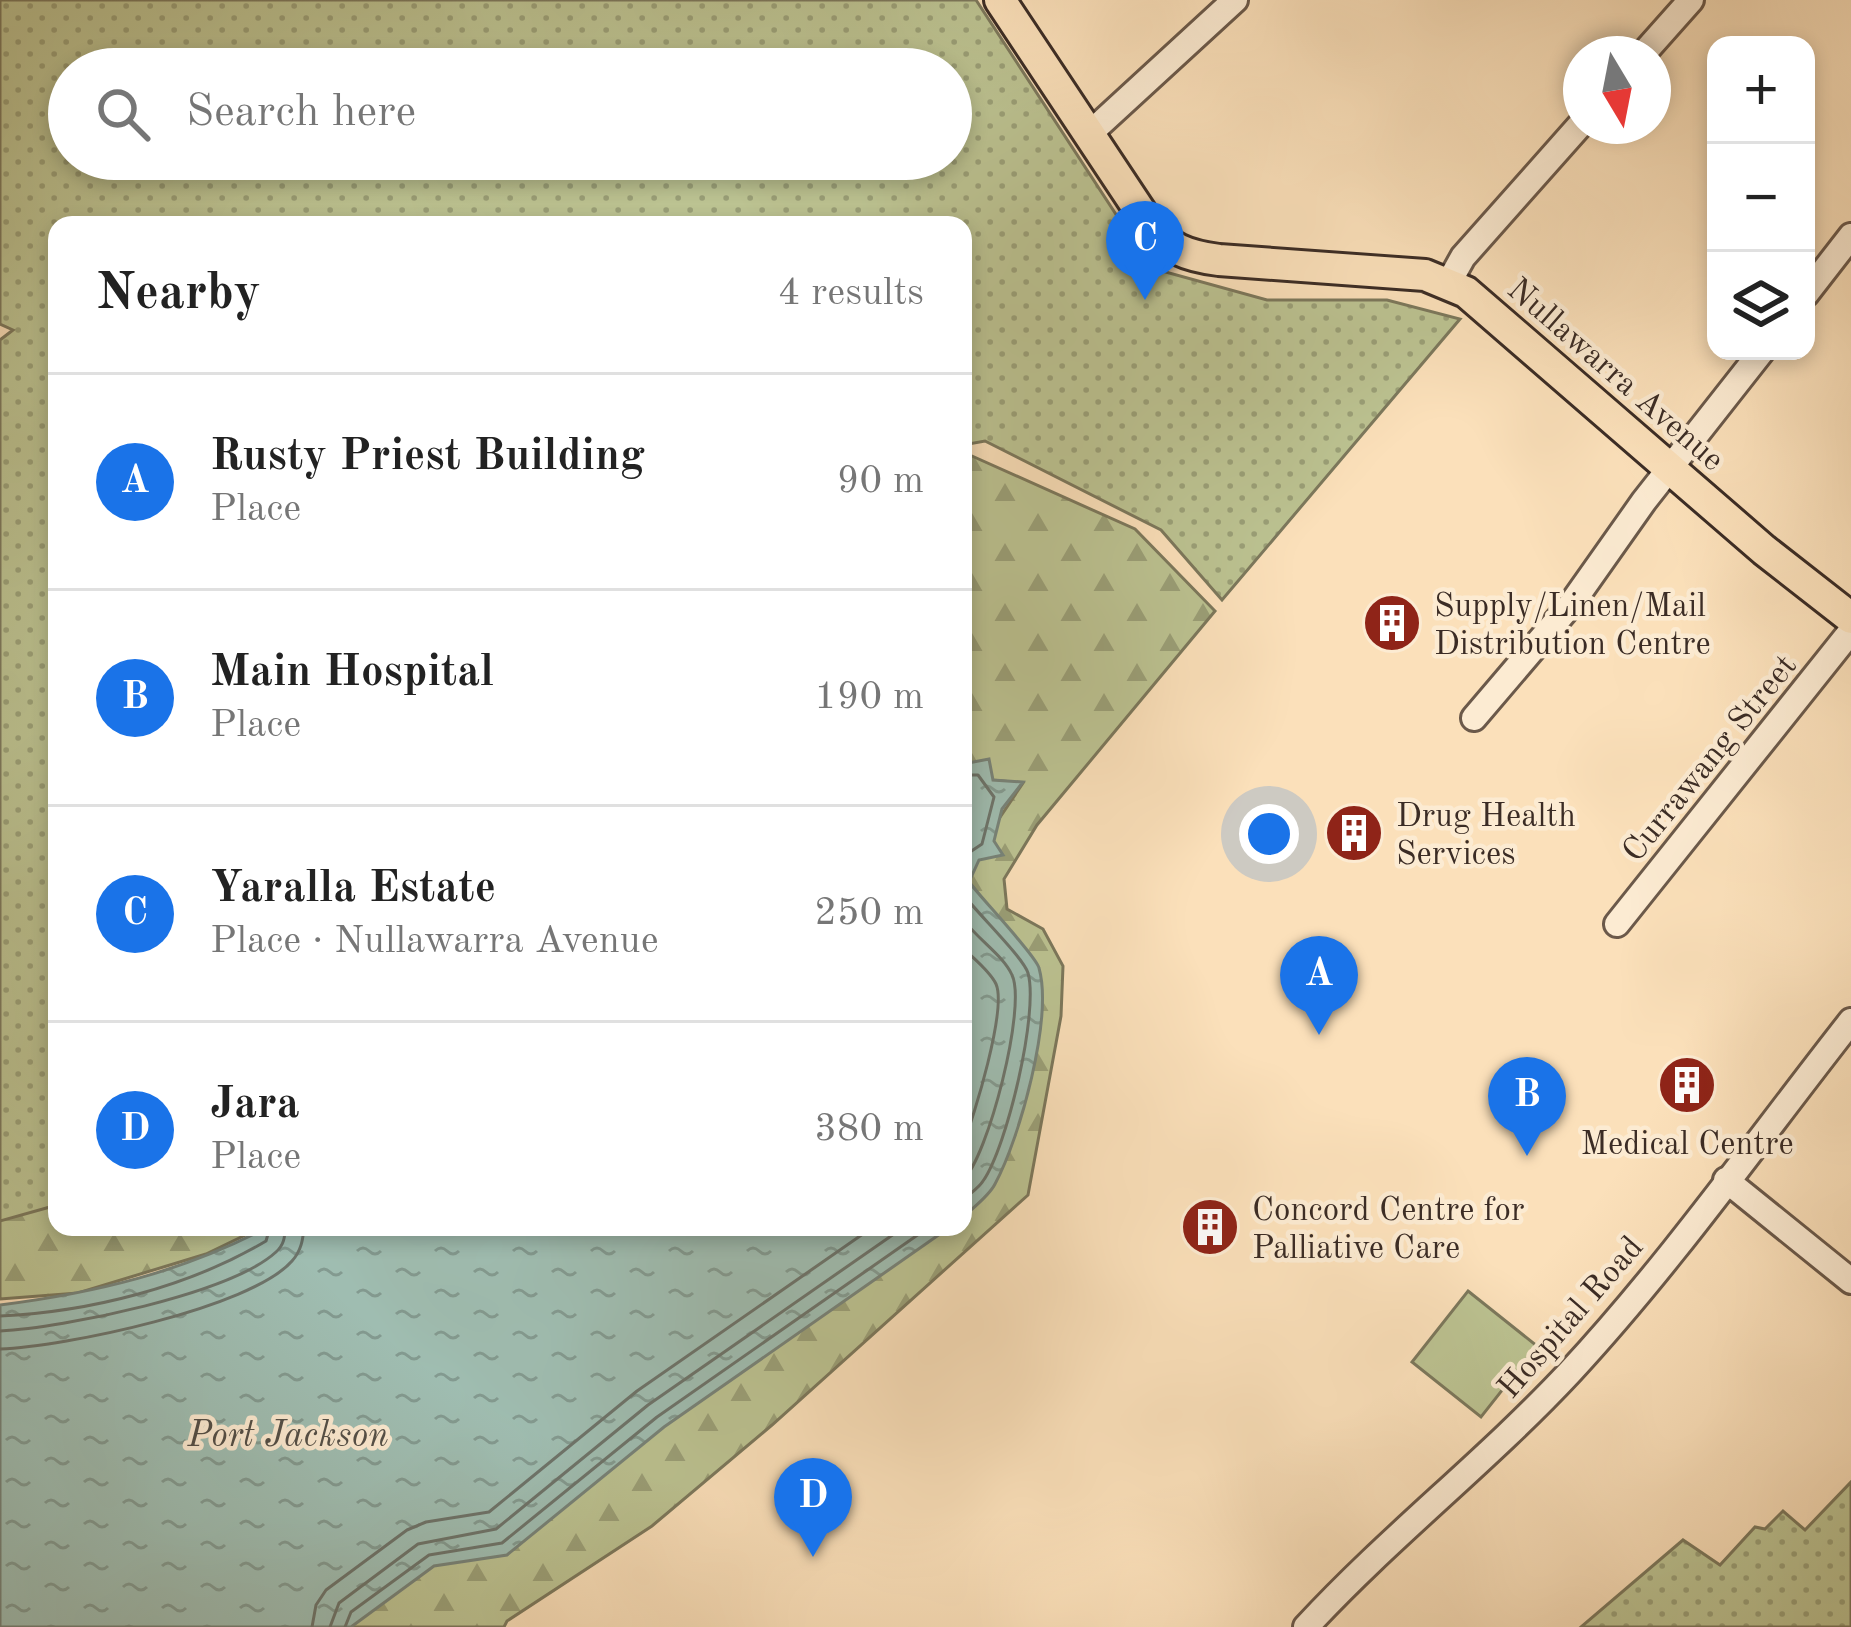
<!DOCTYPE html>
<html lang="en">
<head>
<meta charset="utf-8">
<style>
  :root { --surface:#fff; --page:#f6f6f6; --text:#222; --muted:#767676; --line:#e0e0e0; --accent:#1a73e8 }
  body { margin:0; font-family:"Old Standard TT",serif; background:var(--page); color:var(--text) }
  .controls { position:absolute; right:36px; top:36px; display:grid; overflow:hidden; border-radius:24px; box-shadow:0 6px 18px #0003 }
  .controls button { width:108px; height:108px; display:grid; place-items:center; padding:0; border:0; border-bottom:3px solid var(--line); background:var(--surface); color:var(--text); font:60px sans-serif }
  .compass { position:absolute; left:1563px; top:36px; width:108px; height:108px; border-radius:50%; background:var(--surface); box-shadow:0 6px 18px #0003; rotate:170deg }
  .you { position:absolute; left:1269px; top:834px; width:42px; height:42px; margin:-30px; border:9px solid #fff; border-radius:50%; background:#1a73e8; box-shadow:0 0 0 18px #1a73e833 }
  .badge { display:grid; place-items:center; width:78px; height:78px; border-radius:50%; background:var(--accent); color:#fff; font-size:39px; font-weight:700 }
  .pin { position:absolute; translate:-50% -99px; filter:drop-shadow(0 3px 6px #0008) }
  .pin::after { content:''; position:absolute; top:63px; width:42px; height:36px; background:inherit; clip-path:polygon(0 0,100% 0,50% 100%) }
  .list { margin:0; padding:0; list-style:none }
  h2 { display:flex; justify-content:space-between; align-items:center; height:156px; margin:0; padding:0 48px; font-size:51px }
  h2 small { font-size:39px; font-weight:400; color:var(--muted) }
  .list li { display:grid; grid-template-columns:78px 1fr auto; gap:36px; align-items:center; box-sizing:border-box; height:216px; padding:0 48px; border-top:3px solid var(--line) }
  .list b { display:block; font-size:45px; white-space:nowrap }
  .list p { margin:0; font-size:39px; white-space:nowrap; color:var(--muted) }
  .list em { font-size:39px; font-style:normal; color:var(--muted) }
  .icon { flex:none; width:66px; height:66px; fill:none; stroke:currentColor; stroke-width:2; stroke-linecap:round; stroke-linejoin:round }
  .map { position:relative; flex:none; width:1851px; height:1627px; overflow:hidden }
  .search { position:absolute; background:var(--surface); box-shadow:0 6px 18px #0003; left:48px; top:48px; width:924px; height:132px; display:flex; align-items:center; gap:30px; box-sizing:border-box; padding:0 42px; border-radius:66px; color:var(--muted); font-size:45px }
  .panel { position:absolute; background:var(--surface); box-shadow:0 6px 18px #0003; left:48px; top:216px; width:924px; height:1020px; border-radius:24px }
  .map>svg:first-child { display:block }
  .grass { fill:#bcc392; stroke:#7c785c; stroke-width:3 }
  .forest { fill:url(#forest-firs); stroke:#7c785c; stroke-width:3 }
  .park { fill:url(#park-dots); stroke:#7c785c; stroke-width:3; fill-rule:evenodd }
  .water { fill:url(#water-ripples); stroke:#778379; stroke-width:3 }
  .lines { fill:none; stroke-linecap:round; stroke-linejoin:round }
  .shore { stroke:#6d746b; stroke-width:3 }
  .minor-casing { stroke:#6b594a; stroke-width:30 }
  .major-casing { stroke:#3b2c25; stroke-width:36 }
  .minor { stroke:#fcebd2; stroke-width:24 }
  .major { stroke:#fbe0ba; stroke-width:30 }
  .labels { text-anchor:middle; stroke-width:9; stroke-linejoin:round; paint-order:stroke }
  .street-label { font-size:33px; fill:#3b2c25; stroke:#fcebd2 }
  .poi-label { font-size:33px; fill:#3b2c25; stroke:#fcebd2; text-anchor:start }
  .water-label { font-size:36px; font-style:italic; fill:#545048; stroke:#fcebd2 }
</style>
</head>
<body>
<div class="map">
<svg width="1851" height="1627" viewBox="0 0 1851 1627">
  <defs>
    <pattern id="forest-firs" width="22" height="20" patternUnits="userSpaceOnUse" patternTransform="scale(3)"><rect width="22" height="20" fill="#bcc392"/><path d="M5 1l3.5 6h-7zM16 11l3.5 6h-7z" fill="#9a9f77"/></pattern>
    <pattern id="park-dots" width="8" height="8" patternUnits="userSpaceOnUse" patternTransform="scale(3)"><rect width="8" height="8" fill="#bcc392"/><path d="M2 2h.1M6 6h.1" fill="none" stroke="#9a9f77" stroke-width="1.8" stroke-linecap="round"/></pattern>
    <pattern id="water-ripples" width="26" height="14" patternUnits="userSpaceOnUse" patternTransform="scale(3)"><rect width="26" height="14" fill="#9fbdb1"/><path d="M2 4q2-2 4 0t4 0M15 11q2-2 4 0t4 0" fill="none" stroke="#839a90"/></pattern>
  </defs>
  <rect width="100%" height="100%" fill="#fbe0ba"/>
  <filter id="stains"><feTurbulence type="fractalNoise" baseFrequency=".00167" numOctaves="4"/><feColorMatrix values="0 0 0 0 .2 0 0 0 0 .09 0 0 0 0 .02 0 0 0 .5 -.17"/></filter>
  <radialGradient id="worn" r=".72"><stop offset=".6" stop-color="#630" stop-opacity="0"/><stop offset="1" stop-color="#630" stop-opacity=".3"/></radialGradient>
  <path class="grass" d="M1468 1291 1537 1346 1481 1417 1412 1362Z"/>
  <g class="forest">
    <path d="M963 452 1135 529 1215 611 1037 825 1004 879 1007 909 1043 929 1063 966 1061 1016 1028 1195 772 1425 652 1526 507 1621 504 1627H318L912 1227H963V1193L1007 930 969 882 978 850 1023 783 992 780 963 764Z"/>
    <path d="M57 1172V1227H262L206 1254 78 1293 0 1299V1196Z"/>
  </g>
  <g class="park">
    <path d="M0 0H976L1151 268 1267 300H1387L1460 319 1222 600 1161 530 985 441 963 445V225H57V1205L0 1221V340L13 330 0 324ZM951 69V159H69V69Z"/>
    <path d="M1851 1482V1627H1581L1683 1540 1720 1565 1755 1527 1765 1529 1783 1511 1805 1530Z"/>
  </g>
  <g class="water">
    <path d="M989 759 993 780 1023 782 1002 809 994 841 1003 855 979 860 969 882C982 899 1036 956 1039 968 1053 1018 1020 1138 995 1184 989 1196 974 1207 963 1217V764Z"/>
    <path d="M268 1227H950L664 1427 507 1555 434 1566 351 1627H0V1305C95 1293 183 1272 268 1227Z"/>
  </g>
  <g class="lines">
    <g class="shore">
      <path d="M963 775H978L994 797 982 844 970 852 963 866"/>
      <path d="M963 894C976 912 1023 957 1028 973 1039 1012 1007 1147 983 1181 979 1188 969 1194 963 1200"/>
      <path d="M963 919C976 938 1003 955 1012 975 1027 1006 988 1157 963 1180"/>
      <path d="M963 948C973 958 990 971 996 984 1007 1009 974 1117 963 1144"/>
      <path d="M0 1316C89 1312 189 1287 266 1241L270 1227"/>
      <path d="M0 1331C63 1328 230 1294 276 1252 284 1245 285 1237 285 1227"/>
      <path d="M0 1349C63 1347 251 1308 292 1261 301 1251 303 1240 304 1227"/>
      <path d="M312 1627 316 1605 326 1590 407 1530 426 1522 489 1512 637 1391 873 1227"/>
      <path d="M330 1627 339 1603 418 1544 496 1529 648 1405 904 1227"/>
      <path d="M345 1627 351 1612 429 1555 502 1543 657 1417 929 1227"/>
    </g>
    <g class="minor-casing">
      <g id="minor">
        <path d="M1643 54 1691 0"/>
        <path d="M1088 135 1235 0"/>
        <path d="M1448 284 1463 257 1581 124"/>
        <path d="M1806 294 1851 236"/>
        <path d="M1474 718 1572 603 1644 501 1762 351"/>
        <path d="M1617 924 1851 631"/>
        <path d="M1726 1180 1851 1281"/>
        <path d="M1306 1627C1389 1537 1486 1462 1570 1372 1671 1263 1759 1138 1851 1021"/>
      </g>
    </g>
    <g class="major-casing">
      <path id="major" d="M1000 0 1148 223C1168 249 1187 256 1219 260L1425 275 1466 292 1764 550 1851 618"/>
    </g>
    <use href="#minor" class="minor"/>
    <use href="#major" class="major"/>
  </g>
  <defs>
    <g id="building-disc" transform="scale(3)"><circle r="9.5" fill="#8f2418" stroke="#fcebd2"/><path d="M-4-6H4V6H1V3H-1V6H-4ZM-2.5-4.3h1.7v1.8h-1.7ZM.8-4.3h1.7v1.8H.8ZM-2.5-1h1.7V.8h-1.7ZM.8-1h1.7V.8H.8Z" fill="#fff"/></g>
  </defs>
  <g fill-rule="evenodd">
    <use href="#building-disc" x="1392" y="623"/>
    <use href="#building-disc" x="1354" y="833"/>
    <use href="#building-disc" x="1687" y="1085"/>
    <use href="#building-disc" x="1210" y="1227"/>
  </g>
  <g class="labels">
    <g class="street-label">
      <text transform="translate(1617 373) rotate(41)" y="12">Nullawarra Avenue</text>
      <text transform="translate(1708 757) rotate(-51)" y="12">Currawang Street</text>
      <text transform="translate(1569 1316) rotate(-49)" y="12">Hospital Road</text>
    </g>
    <g class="poi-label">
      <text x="1434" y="616">Supply/Linen/Mail<tspan x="1434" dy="38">Distribution Centre</tspan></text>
      <text x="1396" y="826">Drug Health<tspan x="1396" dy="38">Services</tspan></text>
      <text x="1687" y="1154" text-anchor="middle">Medical Centre</text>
      <text x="1252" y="1220">Concord Centre for<tspan x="1252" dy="38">Palliative Care</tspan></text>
    </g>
    <g class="water-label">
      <text x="288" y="1446">Port Jackson</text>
    </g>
  </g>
  <rect width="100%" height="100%" filter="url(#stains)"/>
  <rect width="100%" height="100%" fill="url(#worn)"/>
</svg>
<div class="controls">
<button>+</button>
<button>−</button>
<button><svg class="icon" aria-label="layers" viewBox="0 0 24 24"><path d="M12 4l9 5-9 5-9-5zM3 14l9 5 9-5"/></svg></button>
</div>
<svg class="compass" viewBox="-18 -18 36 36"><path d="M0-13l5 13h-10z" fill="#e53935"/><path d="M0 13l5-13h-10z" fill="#767676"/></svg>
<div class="you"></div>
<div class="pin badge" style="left:1319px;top:1035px">A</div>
<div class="pin badge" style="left:1527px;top:1156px">B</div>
<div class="pin badge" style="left:1145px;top:300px">C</div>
<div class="pin badge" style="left:813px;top:1557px">D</div>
<div class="search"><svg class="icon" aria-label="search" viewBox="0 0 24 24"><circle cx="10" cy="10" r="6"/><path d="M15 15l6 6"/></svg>Search here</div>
<section class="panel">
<h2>Nearby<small>4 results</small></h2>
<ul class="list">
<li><span class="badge">A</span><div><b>Rusty Priest Building</b><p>Place</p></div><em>90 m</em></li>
<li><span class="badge">B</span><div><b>Main Hospital</b><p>Place</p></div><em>190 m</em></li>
<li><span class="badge">C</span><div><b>Yaralla Estate</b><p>Place · Nullawarra Avenue</p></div><em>250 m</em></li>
<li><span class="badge">D</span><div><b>Jara</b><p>Place</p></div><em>380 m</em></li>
</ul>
</section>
</div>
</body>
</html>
